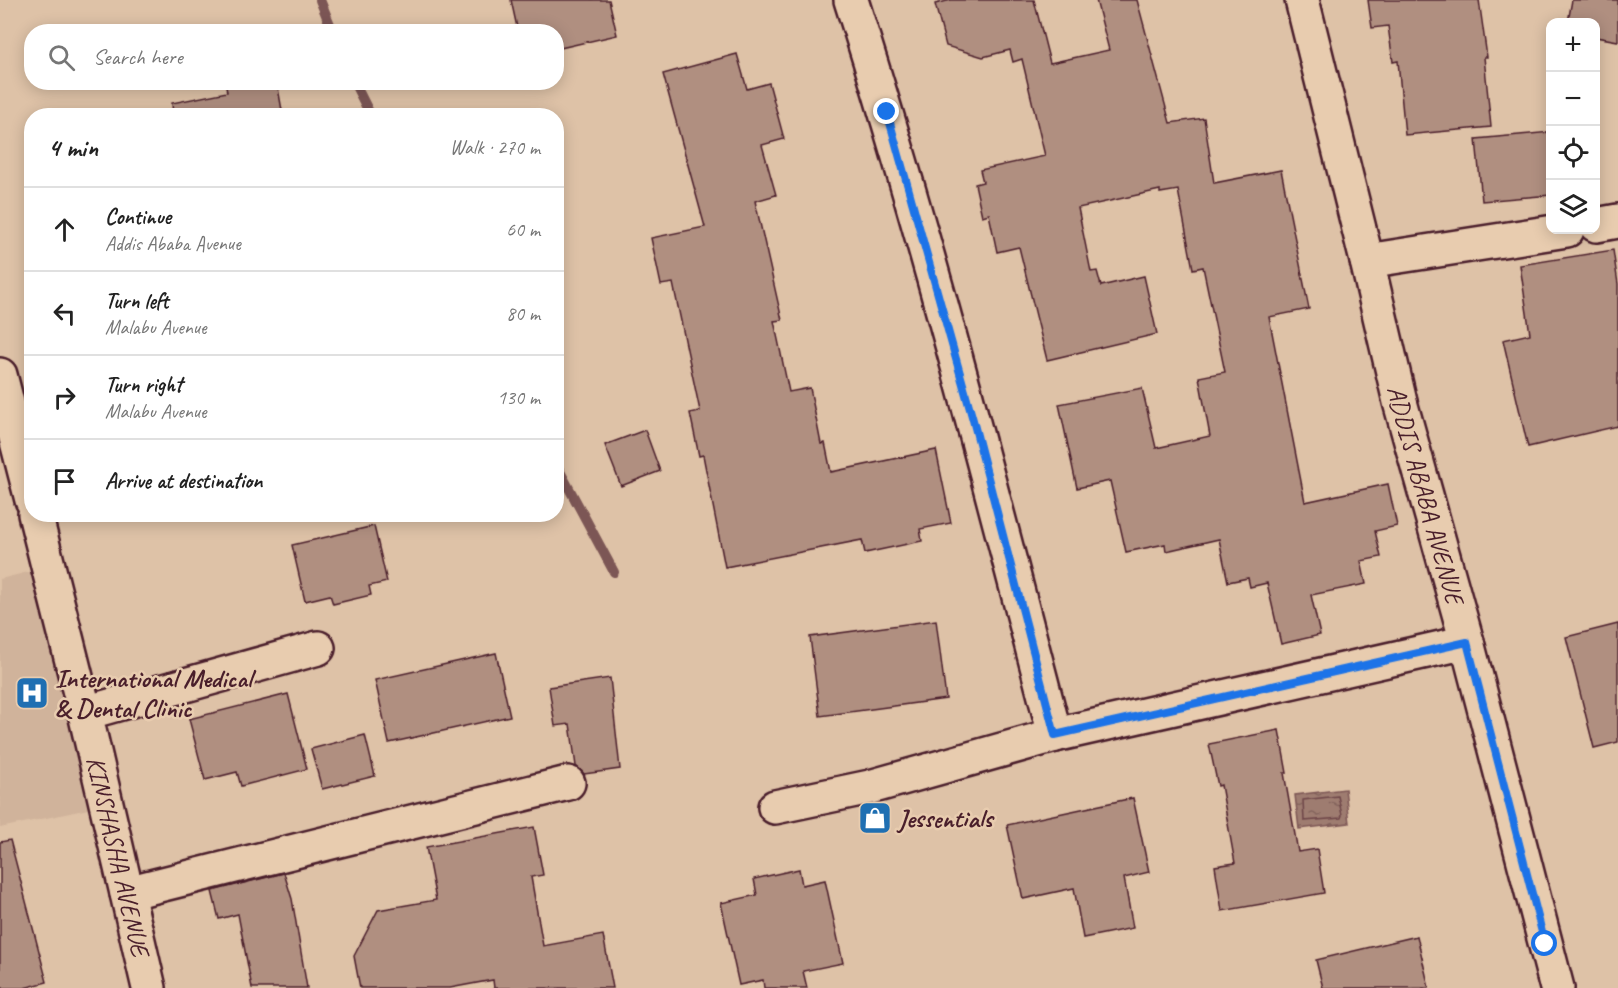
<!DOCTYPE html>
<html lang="en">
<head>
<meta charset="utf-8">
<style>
  :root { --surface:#fff; --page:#f2f2f2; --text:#222; --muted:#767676; --line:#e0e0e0 }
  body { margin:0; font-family:Caveat,sans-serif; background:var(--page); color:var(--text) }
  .controls { position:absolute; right:18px; top:18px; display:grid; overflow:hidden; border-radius:12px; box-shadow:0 3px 15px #0003 }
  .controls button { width:54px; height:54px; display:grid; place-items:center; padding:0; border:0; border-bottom:2px solid var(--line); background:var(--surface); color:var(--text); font:30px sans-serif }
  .stop { position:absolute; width:18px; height:18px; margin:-14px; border:4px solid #1a73e8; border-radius:50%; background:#fff }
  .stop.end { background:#1a73e8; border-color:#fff; box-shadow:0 2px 6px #0008 }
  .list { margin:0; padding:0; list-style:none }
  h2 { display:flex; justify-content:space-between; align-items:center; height:78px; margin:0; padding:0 24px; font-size:26px }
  h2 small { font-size:20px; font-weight:400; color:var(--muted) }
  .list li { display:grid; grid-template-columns:39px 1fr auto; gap:18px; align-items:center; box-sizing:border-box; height:84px; padding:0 24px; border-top:2px solid var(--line) }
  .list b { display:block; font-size:22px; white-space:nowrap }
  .list p { margin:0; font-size:20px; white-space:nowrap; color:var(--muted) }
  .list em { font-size:20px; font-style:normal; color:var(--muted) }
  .icon { flex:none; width:33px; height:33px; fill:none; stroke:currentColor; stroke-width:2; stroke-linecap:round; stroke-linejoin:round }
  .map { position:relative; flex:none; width:1618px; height:988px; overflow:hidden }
  .search { position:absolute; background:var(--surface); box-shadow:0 3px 15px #0003; left:24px; top:24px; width:540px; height:66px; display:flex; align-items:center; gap:15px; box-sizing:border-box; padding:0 21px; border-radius:24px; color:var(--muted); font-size:22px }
  .panel { position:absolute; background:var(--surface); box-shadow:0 3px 15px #0003; left:24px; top:108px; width:540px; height:414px; border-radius:24px }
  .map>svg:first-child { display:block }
  .built { fill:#d0b39b }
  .water { fill:url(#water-ripples); stroke:#7c5654; stroke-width:1.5 }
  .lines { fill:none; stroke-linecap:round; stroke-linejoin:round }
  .shore { stroke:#6c4447; stroke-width:1.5 }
  .stream { stroke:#7c5654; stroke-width:10 }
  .building { fill:#b08f80; stroke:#4a1f2b; stroke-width:1.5 }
  .street-casing { stroke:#4a1f2b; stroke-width:38 }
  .street { stroke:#e8ccaf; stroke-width:33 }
  .route { stroke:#1a73e8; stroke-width:8 }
  .labels { text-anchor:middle; stroke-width:5; stroke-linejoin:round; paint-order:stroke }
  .street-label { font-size:26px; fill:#4a1f2b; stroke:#e8ccaf }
  .poi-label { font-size:26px; font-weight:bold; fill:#4a1f2b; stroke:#e8ccaf; text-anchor:start }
</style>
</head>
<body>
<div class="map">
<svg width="1618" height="988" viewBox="0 0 1618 988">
  <defs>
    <pattern id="water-ripples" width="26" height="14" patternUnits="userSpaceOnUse" patternTransform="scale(1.5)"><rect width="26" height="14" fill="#9e7b70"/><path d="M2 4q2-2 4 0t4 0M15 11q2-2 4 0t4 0" fill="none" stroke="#83645c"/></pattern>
  </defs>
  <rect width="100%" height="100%" fill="#dec2a7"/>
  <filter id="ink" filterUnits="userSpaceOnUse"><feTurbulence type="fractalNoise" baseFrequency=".0167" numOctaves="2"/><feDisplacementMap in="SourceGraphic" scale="12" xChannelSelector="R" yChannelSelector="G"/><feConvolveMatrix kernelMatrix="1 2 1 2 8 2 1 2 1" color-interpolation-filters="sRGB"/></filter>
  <g filter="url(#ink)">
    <path class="built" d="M32 571 93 808 0 828V579Z"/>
    <path class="water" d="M1345 789 1349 823 1299 829 1295 795Z"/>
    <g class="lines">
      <path class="shore" d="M1338 796 1342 815 1341 818 1304 821 1303 800Z"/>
      <g class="stream">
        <path d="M320 0 333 32"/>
        <path d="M354 82 371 116"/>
        <path d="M556 464 614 572"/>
      </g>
    </g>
    <g class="building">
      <path d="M511 0H609L617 35 556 49V32H518Z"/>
      <path d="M951 0H1034L1050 63 1109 50 1096 0H1137L1170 123 1204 118 1214 183 1281 170 1309 309 1269 317 1305 502 1388 484 1397 526 1375 531 1381 557 1361 561 1366 584 1311 595 1320 635 1281 644 1267 583 1250 587 1248 578 1228 582 1219 539 1166 551 1165 544 1126 552 1110 481 1077 488 1059 404 1142 388 1156 448 1210 436 1199 377 1225 372 1203 267 1193 269 1178 190 1160 193V190L1078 208 1091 272 1097 271 1101 286 1144 276 1157 334 1047 360 1019 247 997 252 989 214 982 216 975 184 983 182 980 170 1045 156 1022 59 1013 62 1010 50 983 57 946 46 935 4Z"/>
      <path d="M1368 0H1479L1487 57H1484L1491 127 1405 135 1398 61 1393 62 1388 26 1372 28Z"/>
      <path d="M1572 0H1618V41L1596 37V22H1568Z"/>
      <path d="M737 54 747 89 769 83 784 139 762 145 776 195 755 201 782 320 774 321 789 392 810 388 821 444 825 443 831 472 936 450 951 523 920 529 922 541 865 553 862 540 725 567 703 455 699 456 690 413 700 411 673 283 661 285 651 238 705 227 663 74Z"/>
      <path d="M225 82H277L283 116H173L172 103 227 92Z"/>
      <path d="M1551 132V195L1482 201 1476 139Z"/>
      <path d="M1613 250 1618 284V426L1528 447 1503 340 1530 334 1520 265Z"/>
      <path d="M645 430 660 471 621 486 605 445Z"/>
      <path d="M374 526 387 582 369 586 371 595 333 604 330 595 305 601 292 545Z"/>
      <path d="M936 620 946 699 820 716 810 637Z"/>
      <path d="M1618 624V742L1594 748 1566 637Z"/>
      <path d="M496 653 510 716 389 743 375 680Z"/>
      <path d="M610 678 620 769 584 774 576 766 570 724 555 726 549 687Z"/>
      <path d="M288 694 307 769 241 786 237 772 205 780 189 719Z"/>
      <path d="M1279 730 1287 773H1284L1298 852 1317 849 1324 893 1222 911 1215 866 1235 863 1221 785 1218 786 1209 744Z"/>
      <path d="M365 735 375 776 322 789 311 749Z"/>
      <path d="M1133 798 1149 872 1124 878 1133 928 1083 938 1074 888 1023 899 1007 825Z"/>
      <path d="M534 827 543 875 531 877 543 946 603 935 613 988H494L493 980 450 988H360L354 956 378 910 436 900 426 847Z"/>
      <path d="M10 840 47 982 24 988H0V842Z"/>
      <path d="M799 869 802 885 825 880 843 963 803 971 807 988H764L763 980 739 985 721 903 757 895 754 879Z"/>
      <path d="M284 873 292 899 307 988H252L238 914 219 919 212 891Z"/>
      <path d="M1417 936 1429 988H1323L1316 960Z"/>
    </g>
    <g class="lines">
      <g class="street-casing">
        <g id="street">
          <path d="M851 0C928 242 991 489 1055 735"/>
          <path id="s1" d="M1302 0 1367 261 1400 402 1467 642 1557 988"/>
          <path d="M1596 225 1618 221"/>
          <path d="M1367 261 1567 230"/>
          <path d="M0 375 32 500"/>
          <path id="s2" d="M35 514 85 713 149 988"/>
          <path d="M85 713 318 648"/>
          <path d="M775 807 870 787 1055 735 1467 642"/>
          <path d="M127 893 568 783"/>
        </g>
      </g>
      <use href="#street" class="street"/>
    </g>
  </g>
  <g class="lines" filter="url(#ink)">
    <path class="route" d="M887 112 973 420 1055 735 1467 642 1545 944"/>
  </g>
  <defs>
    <g id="hospital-square" transform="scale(1.725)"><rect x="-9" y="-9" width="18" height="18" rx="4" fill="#1f6fb2" stroke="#e8ccaf"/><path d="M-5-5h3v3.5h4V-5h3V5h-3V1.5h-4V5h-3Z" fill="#fff"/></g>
    <g id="shop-square" transform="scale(1.725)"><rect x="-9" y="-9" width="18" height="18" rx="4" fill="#1f6fb2" stroke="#e8ccaf"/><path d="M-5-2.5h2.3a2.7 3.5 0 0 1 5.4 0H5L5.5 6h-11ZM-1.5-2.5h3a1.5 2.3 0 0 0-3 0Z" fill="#fff"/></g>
  </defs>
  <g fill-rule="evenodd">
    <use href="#hospital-square" x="32" y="693"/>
    <use href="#shop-square" x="875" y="818"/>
  </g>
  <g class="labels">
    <g class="street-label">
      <text dy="9" stroke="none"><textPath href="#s1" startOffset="510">ADDIS ABABA AVENUE</textPath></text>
      <text dy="9" stroke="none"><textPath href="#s2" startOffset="352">KINSHASHA AVENUE</textPath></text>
    </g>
    <g class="poi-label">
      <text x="55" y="687">International Medical<tspan x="55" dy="30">&amp; Dental Clinic</tspan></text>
      <text x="898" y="827">Jessentials</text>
    </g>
  </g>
</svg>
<div class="controls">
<button>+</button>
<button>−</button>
<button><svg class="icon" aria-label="locate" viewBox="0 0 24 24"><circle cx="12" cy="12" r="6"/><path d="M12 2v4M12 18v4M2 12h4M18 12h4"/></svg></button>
<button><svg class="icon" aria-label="layers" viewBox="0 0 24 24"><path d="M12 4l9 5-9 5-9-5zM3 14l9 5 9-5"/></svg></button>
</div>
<div class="stop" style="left:1545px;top:944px"></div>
<div class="stop end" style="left:887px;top:112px"></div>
<div class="search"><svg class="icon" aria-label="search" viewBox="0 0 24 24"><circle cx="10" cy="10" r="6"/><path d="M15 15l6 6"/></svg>Search here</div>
<section class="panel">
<h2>4 min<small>Walk · 270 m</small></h2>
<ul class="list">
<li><svg class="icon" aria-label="ahead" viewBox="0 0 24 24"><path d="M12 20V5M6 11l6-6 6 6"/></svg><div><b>Continue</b><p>Addis Ababa Avenue</p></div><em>60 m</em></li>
<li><svg class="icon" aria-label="left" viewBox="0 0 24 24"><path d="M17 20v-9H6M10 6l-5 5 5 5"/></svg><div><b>Turn left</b><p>Malabu Avenue</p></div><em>80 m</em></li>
<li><svg class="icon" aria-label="right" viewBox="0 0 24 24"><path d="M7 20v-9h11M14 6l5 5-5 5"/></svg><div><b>Turn right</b><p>Malabu Avenue</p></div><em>130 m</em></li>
<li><svg class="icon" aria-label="arrive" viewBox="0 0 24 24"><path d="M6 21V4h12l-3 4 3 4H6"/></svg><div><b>Arrive at destination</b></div></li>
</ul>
</section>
</div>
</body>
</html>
